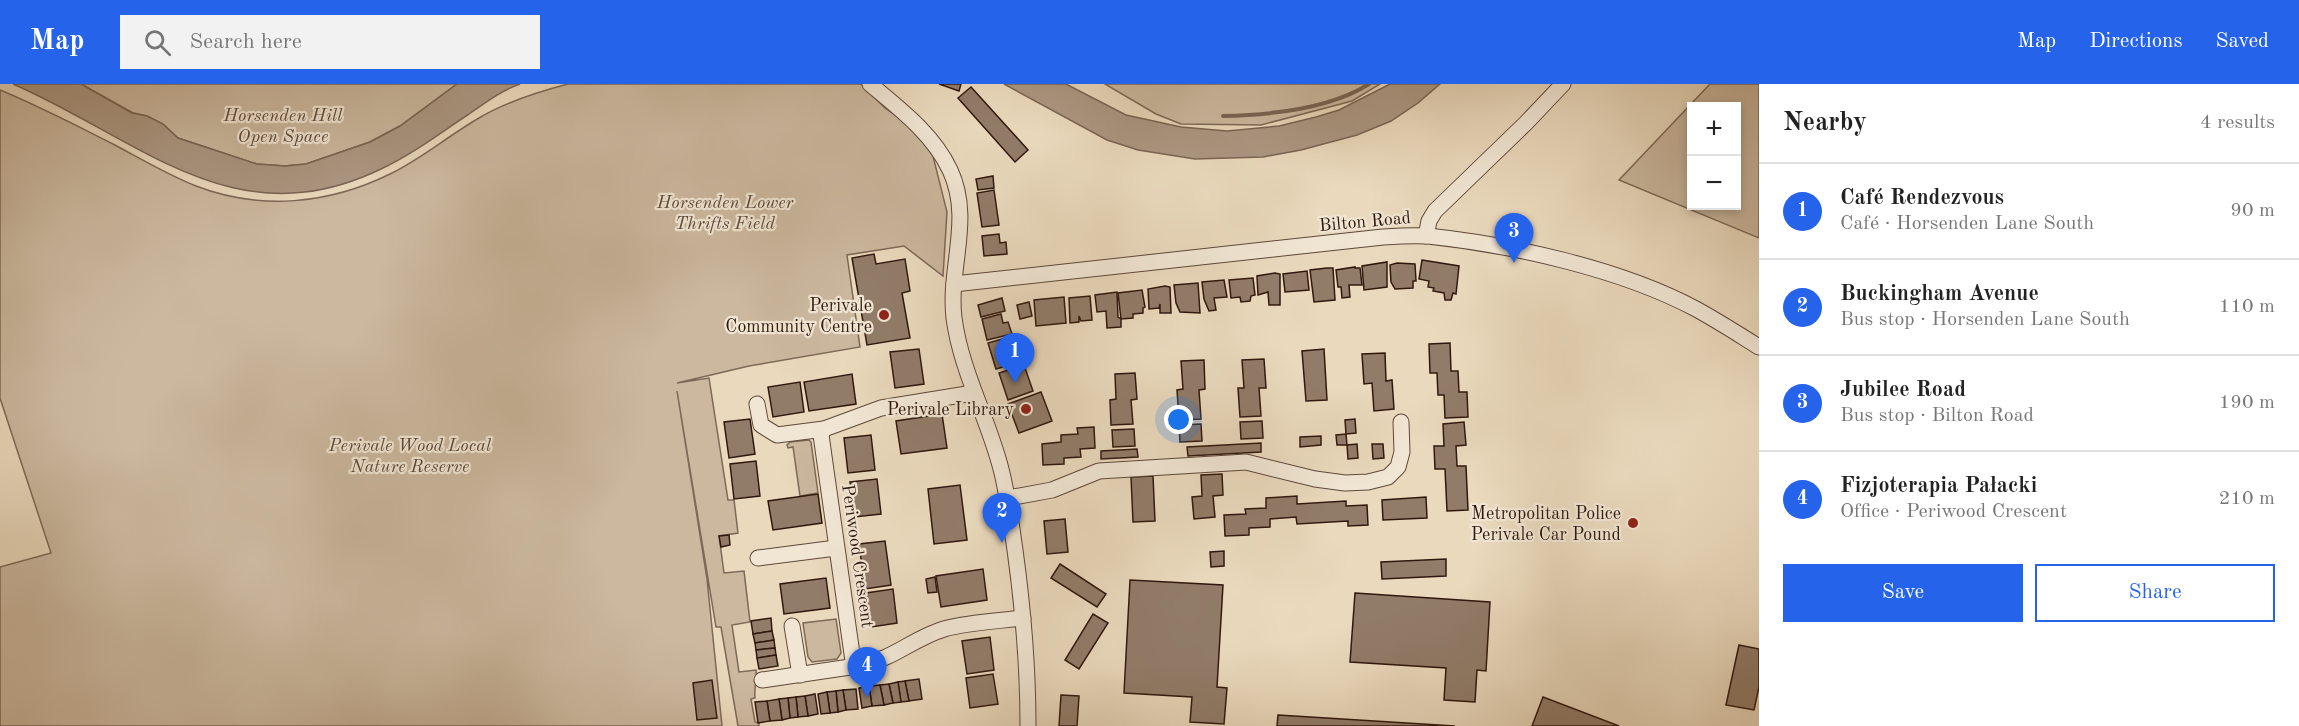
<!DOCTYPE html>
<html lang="en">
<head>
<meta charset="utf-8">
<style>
  :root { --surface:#fff; --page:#f2f2f2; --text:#222; --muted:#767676; --line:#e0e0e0; --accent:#2563eb }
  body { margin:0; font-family:"Old Standard TT",serif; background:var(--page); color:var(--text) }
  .controls { position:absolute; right:18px; top:18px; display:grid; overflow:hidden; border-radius:0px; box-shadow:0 3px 9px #0003 }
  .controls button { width:54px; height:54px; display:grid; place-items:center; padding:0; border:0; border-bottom:2px solid var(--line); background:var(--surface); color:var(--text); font:30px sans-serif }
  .you { position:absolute; left:1179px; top:336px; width:21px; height:21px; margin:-15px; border:4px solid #fff; border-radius:50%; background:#1a73e8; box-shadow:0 0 0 9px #1a73e833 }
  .badge { display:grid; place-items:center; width:39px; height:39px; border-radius:50%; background:var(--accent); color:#fff; font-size:20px; font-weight:700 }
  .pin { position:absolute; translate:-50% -50px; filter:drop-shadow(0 2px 3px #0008) }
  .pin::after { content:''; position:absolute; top:32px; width:21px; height:18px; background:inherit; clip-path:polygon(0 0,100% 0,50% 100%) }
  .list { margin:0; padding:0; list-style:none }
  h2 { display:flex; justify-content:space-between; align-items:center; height:78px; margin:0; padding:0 24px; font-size:26px }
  h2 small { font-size:20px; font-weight:400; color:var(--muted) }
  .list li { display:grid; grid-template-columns:39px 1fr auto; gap:18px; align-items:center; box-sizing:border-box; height:96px; padding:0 24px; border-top:2px solid var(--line) }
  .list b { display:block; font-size:22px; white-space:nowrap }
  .list p { margin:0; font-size:20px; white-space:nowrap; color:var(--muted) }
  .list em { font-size:20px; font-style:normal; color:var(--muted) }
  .actions { display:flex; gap:12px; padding:18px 24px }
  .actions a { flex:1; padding:14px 0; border:2px solid var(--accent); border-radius:0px; text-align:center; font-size:21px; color:var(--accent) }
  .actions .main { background:var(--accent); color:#fff }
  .icon { flex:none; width:33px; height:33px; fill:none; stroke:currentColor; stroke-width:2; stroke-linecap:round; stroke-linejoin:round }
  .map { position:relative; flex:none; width:1759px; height:642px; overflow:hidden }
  header { display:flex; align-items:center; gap:36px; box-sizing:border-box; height:84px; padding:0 30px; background:var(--accent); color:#fff }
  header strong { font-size:28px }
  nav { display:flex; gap:33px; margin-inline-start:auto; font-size:21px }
  .search { width:420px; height:54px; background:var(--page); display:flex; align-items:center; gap:15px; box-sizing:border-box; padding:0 21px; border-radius:0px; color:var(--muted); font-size:22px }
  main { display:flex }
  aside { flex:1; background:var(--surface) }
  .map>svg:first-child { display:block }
  .green { fill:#cbb89f; stroke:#7e6857; stroke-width:1.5; fill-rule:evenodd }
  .water { fill:#ab9782; stroke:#7a6454; stroke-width:1.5 }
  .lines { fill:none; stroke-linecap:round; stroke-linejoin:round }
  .stream { stroke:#7a6454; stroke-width:4 }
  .building { fill:#917c69; stroke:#31180f; stroke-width:1.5 }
  .minor-casing { stroke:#5f483a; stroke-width:17 }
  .minor { stroke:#f1e6d4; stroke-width:15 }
  .poi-dot { fill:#8f2418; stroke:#f1e6d4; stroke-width:2 }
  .labels { text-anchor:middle; stroke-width:4.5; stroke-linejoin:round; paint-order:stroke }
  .park-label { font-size:18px; font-style:italic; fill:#5f483a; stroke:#f1e6d4 }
  .street-label { font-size:18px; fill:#31180f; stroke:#f1e6d4 }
  .poi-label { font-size:18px; fill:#31180f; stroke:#f1e6d4; text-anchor:end }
</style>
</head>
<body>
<header>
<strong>Map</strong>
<div class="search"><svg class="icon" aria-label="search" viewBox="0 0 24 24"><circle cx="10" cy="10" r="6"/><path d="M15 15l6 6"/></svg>Search here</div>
<nav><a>Map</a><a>Directions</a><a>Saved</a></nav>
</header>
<main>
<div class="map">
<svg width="1759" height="642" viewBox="0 0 1759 642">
  <rect width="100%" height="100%" fill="#ead9bd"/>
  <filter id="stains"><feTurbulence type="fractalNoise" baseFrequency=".00333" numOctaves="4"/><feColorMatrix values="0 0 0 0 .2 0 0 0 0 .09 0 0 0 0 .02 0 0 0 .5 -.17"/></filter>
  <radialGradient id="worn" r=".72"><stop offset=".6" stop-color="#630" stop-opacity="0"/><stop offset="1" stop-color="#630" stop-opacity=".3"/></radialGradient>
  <g class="green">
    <path d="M81 0H457L400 42 370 58 306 80 285 82 257 80 178 54 163 40 147 32 133 29Z"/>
    <path d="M568 0H861L885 24 909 41 932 68 947 128 943 192 904 162 847 171 860 263 749 282 677 299 709 294 728 416H734L738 449 719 452 724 489 744 487 750 538 732 541 739 588 756 586C757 596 754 604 755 614L751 615 755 638 759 639V642H738L721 543H716L677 307 707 495 722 642H0V483L51 469 0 314V6C39 22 77 42 115 61 141 75 168 91 196 102 261 127 329 120 390 90 421 75 448 52 479 34 506 18 537 8 568 0Z"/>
    <path d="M1105 0H1380L1352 17 1261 41 1181 40 1156 30Z"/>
    <path d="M1710 0H1759V154L1619 96ZM1736 22V122H1692V22Z"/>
    <path d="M809 356 811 358 818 409 800 412 793 363 788 364 787 361 790 358Z"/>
    <path d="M836 535 841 569 837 575 812 578 808 573 803 539Z"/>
  </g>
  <g class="water">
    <path d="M13 0H81L132 29 147 32 163 40 178 54 257 80 285 82 306 80 370 58 400 42 457 0H520C502 6 485 19 469 30 440 49 413 70 381 85 234 156 140 55 13 0Z"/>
    <path d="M1004 0H1066L1126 31 1181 43 1227 47 1279 42 1316 33 1339 26 1390 0H1440L1418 19 1391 37 1357 51 1301 66 1263 73 1195 75 1138 66 1107 56Z"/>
  </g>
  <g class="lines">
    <path class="stream" d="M1223 32C1268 31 1330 25 1369 0"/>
  </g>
  <g class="building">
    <path d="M939 0H961L959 7Z"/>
    <path d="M971 3 1028 66 1015 78 958 14Z"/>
    <path d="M993 92 994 104 978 106 976 95Z"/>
    <path d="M994 106 999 141 982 143 977 109Z"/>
    <path d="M999 150 1000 159 1006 158 1007 170 984 172 982 152Z"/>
    <path d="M874 170 876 180 905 175 910 207 902 209 910 254 867 261 852 174Z"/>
    <path d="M1422 176 1459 182 1456 210 1453 209 1451 216H1445L1444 209 1433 207 1434 204 1428 203 1429 197 1419 195Z"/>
    <path d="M1387 178V203L1364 206 1362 182Z"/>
    <path d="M1397 179 1415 180 1416 197H1413V204L1395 205 1391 198 1390 181Z"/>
    <path d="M1355 183V184H1360L1362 201H1349L1350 213 1342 214 1341 203H1338L1336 186Z"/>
    <path d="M1327 184H1333L1335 216 1314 218 1310 186Z"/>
    <path d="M1307 187 1309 206 1285 208 1283 190Z"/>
    <path d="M1275 189 1280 190V221H1269L1268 208 1258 211 1257 192Z"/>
    <path d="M1253 194 1255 211 1251 212 1250 217 1241 218 1240 213 1231 214 1229 196Z"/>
    <path d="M1224 196 1227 213 1214 214 1216 226 1209 227 1204 215 1202 198Z"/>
    <path d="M1198 199 1200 229 1180 228 1176 219 1174 201Z"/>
    <path d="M1165 202 1170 203 1171 229H1160V220L1159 224 1149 225 1148 205Z"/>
    <path d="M1142 206 1145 223 1143 224V229L1133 230V234L1121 235 1118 209Z"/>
    <path d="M1117 208 1118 233 1121 235V243L1107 244 1106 227 1097 228 1095 211Z"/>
    <path d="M1090 212 1092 236 1081 237 1079 232V238L1070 239 1069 214Z"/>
    <path d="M1064 213 1066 239 1036 242 1034 216Z"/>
    <path d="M1002 214 1005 227 981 233 978 221Z"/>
    <path d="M1029 218 1032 232 1020 235 1017 221Z"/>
    <path d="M1001 230 1003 239 1008 238 1012 250 987 256 982 235Z"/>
    <path d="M1006 254 1009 265 1014 263 1017 272 1011 274 1013 280 996 285 988 259Z"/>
    <path d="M1450 259 1451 287H1458L1459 308H1467L1468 333 1445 334 1444 311H1438L1437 289H1430L1429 260Z"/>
    <path d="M919 265 924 300 895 304 890 268Z"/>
    <path d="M1324 265 1327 316 1306 317 1302 267Z"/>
    <path d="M1385 269 1386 297 1392 296 1394 325 1374 327 1372 299 1364 300 1362 270Z"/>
    <path d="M1264 275 1266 304H1259L1261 332 1240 333 1238 304H1244L1242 276Z"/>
    <path d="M1204 276 1205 305 1199 306 1201 335 1179 336 1177 306 1183 305 1181 277Z"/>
    <path d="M1024 281 1033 307 1008 316 999 289Z"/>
    <path d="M1135 289 1137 315 1131 316 1133 340 1111 341 1110 316 1116 315 1115 290Z"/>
    <path d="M852 290 856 320 809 327 804 298Z"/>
    <path d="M800 298 804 328 773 333 768 303Z"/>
    <path d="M1041 308 1052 337 1019 349 1008 320Z"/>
    <path d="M942 330 947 364 901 370 896 337Z"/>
    <path d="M750 335 755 370 729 374 724 338Z"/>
    <path d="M1355 335 1356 349 1346 350 1345 336Z"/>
    <path d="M1262 337 1263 354 1241 355 1240 338Z"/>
    <path d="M1464 338 1466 361 1456 362 1457 382H1466L1468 426 1447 427 1445 385H1435L1434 362H1444L1443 340Z"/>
    <path d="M1201 340 1202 357 1180 358 1179 341Z"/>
    <path d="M1094 343 1095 364 1080 365 1081 373 1064 374V380L1043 381 1042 360 1061 358V351L1078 350 1077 344Z"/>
    <path d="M1134 345 1135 362 1113 363 1112 346Z"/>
    <path d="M1346 350 1347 361H1337L1336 351Z"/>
    <path d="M871 351 875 386 848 389 844 354Z"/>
    <path d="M1321 352V361L1300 363V353Z"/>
    <path d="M1261 359V368L1188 372 1187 363Z"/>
    <path d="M1357 360 1358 374 1348 375 1347 361Z"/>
    <path d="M1372 360H1383L1384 374 1373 375Z"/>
    <path d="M1137 365 1138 373 1101 375V367Z"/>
    <path d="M756 377 760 412 734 415 730 380Z"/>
    <path d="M1222 390 1223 411 1213 412 1215 433 1194 435 1192 413 1202 412 1201 391Z"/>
    <path d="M1153 392 1155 437 1133 438 1131 393Z"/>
    <path d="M877 395 881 430 854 433 850 398Z"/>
    <path d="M960 401 967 456 934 460 928 405Z"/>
    <path d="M818 410 822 439 773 446 768 417Z"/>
    <path d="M1297 412V420L1346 417V422L1367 421 1368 441 1348 442V437L1297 440 1296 433 1270 435V443L1249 444V451L1225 452 1224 431 1246 430 1245 425 1266 424V414Z"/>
    <path d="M1426 413 1427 434 1383 436 1382 416Z"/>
    <path d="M1065 435 1068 468 1047 470 1044 437Z"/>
    <path d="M729 451 730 461 721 463 719 452Z"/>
    <path d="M885 457 891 501 865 505 859 460Z"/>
    <path d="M1224 467V482L1211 483 1210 468Z"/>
    <path d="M1446 475V492L1382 495 1381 478Z"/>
    <path d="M1060 480 1106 510 1097 523 1051 494Z"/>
    <path d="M983 485 987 516 941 523 936 492Z"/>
    <path d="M935 493 937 508 928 509 926 495Z"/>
    <path d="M826 494 830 524 784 530 780 500Z"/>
    <path d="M1130 496 1223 501 1217 603 1227 604 1224 640 1190 638 1192 613 1124 609Z"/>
    <path d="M893 505 897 539 871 543 866 509Z"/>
    <path d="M1355 509 1490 518 1486 587 1477 586 1475 618 1444 616 1446 584 1350 578Z"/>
    <path d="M1093 530 1108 539 1079 585 1065 576Z"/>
    <path d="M771 534 772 547 753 550 751 537Z"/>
    <path d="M772 547 774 556 755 559 753 550Z"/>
    <path d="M990 553 994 586 967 590 962 557Z"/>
    <path d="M774 556 775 564 756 566 755 559Z"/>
    <path d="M1739 561 1759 565V603L1754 626 1726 621Z"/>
    <path d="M775 564 776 571 757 574 756 566Z"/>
    <path d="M776 571 778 582 759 585 757 574Z"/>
    <path d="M993 590 998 620 970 624 966 594Z"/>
    <path d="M919 595 922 615 909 617 905 597Z"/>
    <path d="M712 596 717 634 697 636 693 599Z"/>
    <path d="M905 597 909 617 901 618 898 598Z"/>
    <path d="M898 598 901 618 893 619 889 600Z"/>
    <path d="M889 600 893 619 884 621 880 601Z"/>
    <path d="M880 601 884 621 872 622 869 602Z"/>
    <path d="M869 602 872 622 862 624 859 604Z"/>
    <path d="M856 605 858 625 846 626 843 606Z"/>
    <path d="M843 606 846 626 838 628 836 607Z"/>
    <path d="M836 607 838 628 830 629 827 608Z"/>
    <path d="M827 608 830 629 821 630 818 610Z"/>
    <path d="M815 610 818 630 808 632 805 612Z"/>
    <path d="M1061 611 1079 612 1077 642H1059Z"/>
    <path d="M805 612 808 632 798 633 796 613Z"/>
    <path d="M796 613 798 633 790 634 788 614Z"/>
    <path d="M1543 613 1619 642H1532Z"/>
    <path d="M788 614 790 634 782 636 779 615Z"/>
    <path d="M779 615 782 636 770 637 767 617Z"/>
    <path d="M767 617 770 637 758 639 755 618Z"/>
    <path d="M1278 631 1455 642H1277Z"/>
  </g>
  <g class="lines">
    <g class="minor-casing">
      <g id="minor">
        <path d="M870 0C900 25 933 50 950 86 973 135 948 184 954 234 961 287 988 334 1001 385 1008 412 1011 439 1015 466 1023 524 1028 583 1028 642"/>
        <path d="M1426 152 1429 137 1435 127 1526 39 1563 0"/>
        <path d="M954 200 1383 153C1398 152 1414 151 1428 152 1513 161 1621 185 1696 225 1718 237 1738 250 1759 263"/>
        <path d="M973 309 881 324 824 345 821 351 853 577 862 581C893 575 914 554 944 545 969 538 998 537 1023 534"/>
        <path d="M757 320 761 341 777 351 824 345"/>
        <path d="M1008 414 1052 406 1099 387 1246 378 1315 395 1345 399 1368 398 1388 393 1398 383 1402 368 1401 338"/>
        <path d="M758 474 836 464"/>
        <path d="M792 542 800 591"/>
        <path d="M762 596 850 583 854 579"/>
      </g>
    </g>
    <use href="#minor" class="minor"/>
  </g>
  <g class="poi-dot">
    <circle cx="884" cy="231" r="6"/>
    <circle cx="1026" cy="325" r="6"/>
    <circle cx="1633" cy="439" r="6"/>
  </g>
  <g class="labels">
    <g class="park-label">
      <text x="283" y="37">Horsenden Hill<tspan x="283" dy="21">Open Space</tspan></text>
      <text x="725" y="124">Horsenden Lower<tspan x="725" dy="21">Thrifts Field</tspan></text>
      <text x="410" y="367">Perivale Wood Local<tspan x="410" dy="21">Nature Reserve</tspan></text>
    </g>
    <g class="street-label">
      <text transform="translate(1365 137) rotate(-5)" y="6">Bilton Road</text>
      <text transform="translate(858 472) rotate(82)" y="6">Periwood Crescent</text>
    </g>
    <g class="poi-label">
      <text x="872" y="227">Perivale<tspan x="872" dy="21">Community Centre</tspan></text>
      <text x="1014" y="331">Perivale Library</text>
      <text x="1621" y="435">Metropolitan Police<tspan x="1621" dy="21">Perivale Car Pound</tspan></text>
    </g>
  </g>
  <rect width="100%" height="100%" filter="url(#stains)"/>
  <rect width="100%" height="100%" fill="url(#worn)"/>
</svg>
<div class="controls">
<button>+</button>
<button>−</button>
</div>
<div class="you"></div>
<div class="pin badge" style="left:1015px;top:299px">1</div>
<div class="pin badge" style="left:1002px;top:459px">2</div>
<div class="pin badge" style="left:1514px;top:179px">3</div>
<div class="pin badge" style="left:867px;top:613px">4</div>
</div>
<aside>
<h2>Nearby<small>4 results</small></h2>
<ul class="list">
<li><span class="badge">1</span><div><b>Café Rendezvous</b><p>Café · Horsenden Lane South</p></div><em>90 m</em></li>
<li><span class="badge">2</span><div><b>Buckingham Avenue</b><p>Bus stop · Horsenden Lane South</p></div><em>110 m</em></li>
<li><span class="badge">3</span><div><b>Jubilee Road</b><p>Bus stop · Bilton Road</p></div><em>190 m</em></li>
<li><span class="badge">4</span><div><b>Fizjoterapia Pałacki</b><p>Office · Periwood Crescent</p></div><em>210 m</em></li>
</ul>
<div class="actions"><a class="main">Save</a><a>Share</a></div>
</aside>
</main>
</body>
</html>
